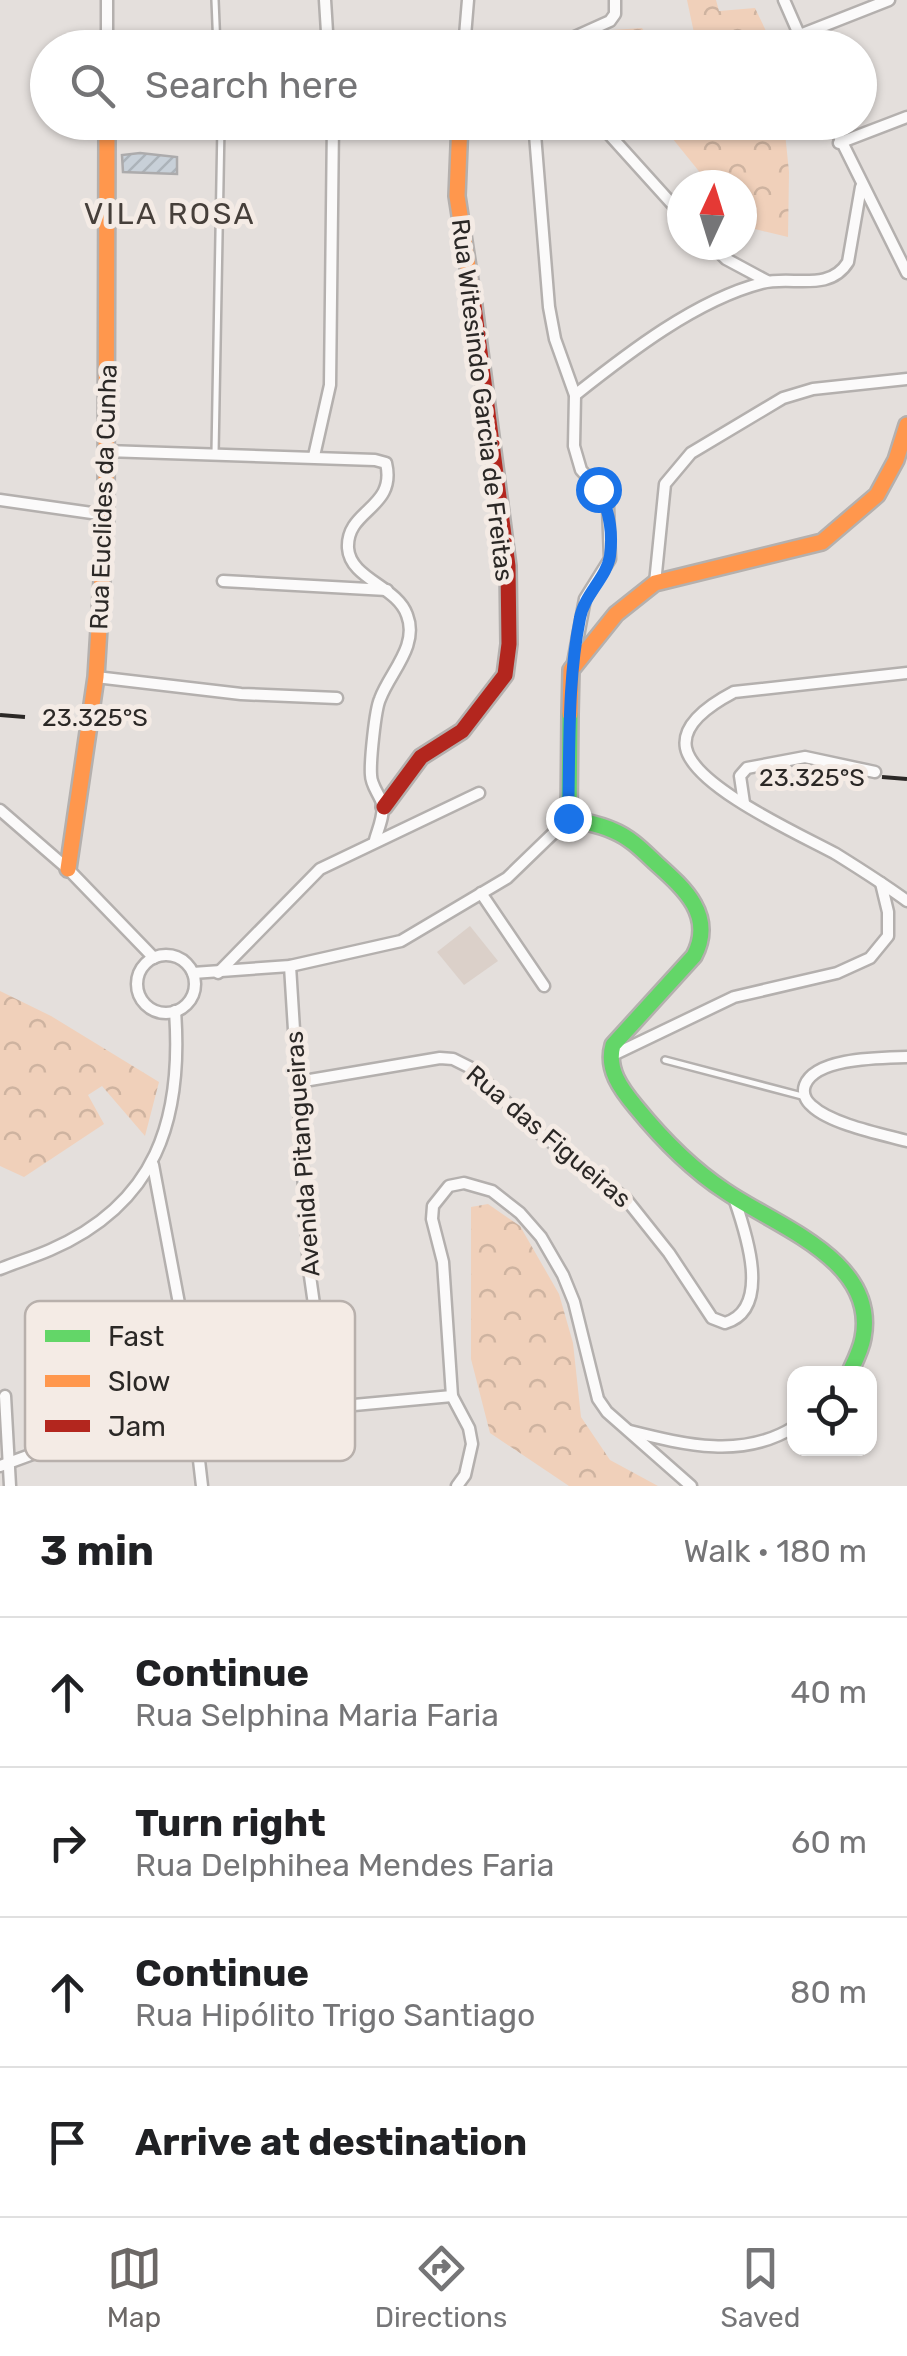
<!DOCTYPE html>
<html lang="en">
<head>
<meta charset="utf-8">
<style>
  :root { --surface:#fff; --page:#f6f6f6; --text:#202124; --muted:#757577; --line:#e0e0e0; --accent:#6c6866 }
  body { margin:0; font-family:Rubik,sans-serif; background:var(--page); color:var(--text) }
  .controls { position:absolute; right:30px; bottom:30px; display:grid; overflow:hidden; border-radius:20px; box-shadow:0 2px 8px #0004 }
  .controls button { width:90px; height:90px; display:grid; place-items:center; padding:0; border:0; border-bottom:2px solid var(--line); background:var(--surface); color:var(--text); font:50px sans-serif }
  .compass { position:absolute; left:667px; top:170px; width:90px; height:90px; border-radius:50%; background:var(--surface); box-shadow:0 2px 8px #0004; rotate:4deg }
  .stop { position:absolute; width:30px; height:30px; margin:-22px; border:8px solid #1a73e8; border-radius:50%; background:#fff }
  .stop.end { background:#1a73e8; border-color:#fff; box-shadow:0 2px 10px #0008 }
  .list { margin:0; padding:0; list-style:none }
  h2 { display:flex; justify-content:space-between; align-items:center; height:130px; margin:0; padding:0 40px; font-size:42px }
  h2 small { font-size:32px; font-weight:400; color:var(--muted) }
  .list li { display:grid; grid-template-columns:65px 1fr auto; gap:30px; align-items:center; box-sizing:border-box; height:150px; padding:0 40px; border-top:2px solid var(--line) }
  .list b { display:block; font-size:38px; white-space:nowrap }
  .list p { margin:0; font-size:32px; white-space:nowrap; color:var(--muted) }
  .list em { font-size:32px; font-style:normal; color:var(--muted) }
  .icon { flex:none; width:55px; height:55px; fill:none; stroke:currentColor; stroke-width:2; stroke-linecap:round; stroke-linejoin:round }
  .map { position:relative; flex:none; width:907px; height:1486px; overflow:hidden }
  .search { position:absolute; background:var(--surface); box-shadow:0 2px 8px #0004; left:30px; right:30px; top:30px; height:110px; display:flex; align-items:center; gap:25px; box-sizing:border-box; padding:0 35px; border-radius:55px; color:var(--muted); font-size:38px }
  .sheet { height:730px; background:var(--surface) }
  nav { display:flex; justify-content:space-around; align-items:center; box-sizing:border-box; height:140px; border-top:2px solid var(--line); background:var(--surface); font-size:28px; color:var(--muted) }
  nav a { display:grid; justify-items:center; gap:5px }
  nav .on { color:var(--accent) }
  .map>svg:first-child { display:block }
  .built { fill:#dbd0c9 }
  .forest { fill:url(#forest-crowns) }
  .building { fill:url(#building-hatch); stroke:#acabac; stroke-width:2.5 }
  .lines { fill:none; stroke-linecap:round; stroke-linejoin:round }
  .lane-casing { stroke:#b4b0ae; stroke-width:10 }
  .street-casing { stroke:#b4b0ae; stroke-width:15 }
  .fast-casing { stroke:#b4b0ae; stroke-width:20 }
  .slow-casing { stroke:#b4b0ae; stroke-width:20 }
  .jam-casing { stroke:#b4b0ae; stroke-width:20 }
  .lane { stroke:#fbfafa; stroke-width:5 }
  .street { stroke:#fbfafa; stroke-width:10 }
  .fast { stroke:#63d668; stroke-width:15 }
  .slow { stroke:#ff974d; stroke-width:15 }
  .jam { stroke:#b3261e; stroke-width:15 }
  .route { stroke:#1a73e8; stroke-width:12 }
  .ticks { fill:none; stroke:#2b2826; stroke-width:4 }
  .labels { text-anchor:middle; stroke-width:10; stroke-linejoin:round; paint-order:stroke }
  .street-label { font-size:25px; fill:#2b2826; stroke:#f4ebe5 }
  .quarter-label { font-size:30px; letter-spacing:2.5px; fill:#463f3a; stroke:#f4ebe5 }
  .key { fill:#f4ebe5; stroke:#b8b0ac; stroke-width:2.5 }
  .key-label { font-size:28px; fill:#2b2826 }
  .ticks-label { font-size:25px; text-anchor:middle; fill:#2b2826; stroke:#f4ebe5; stroke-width:10; stroke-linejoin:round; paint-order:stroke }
</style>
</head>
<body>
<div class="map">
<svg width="907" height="1486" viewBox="0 0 907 1486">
  <defs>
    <pattern id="forest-crowns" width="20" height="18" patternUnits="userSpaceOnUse" patternTransform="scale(2.5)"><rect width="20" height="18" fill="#f0d0ba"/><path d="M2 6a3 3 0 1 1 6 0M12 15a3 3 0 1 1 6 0" fill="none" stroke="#ceb3a0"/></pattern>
    <pattern id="building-hatch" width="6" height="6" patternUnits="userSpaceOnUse" patternTransform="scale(2.5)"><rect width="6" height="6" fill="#c8d0d8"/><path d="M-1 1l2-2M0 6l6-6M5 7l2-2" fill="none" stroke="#acb3b9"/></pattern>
  </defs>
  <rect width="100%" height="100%" fill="#e4dfdc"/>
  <path class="built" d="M470 926 498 961 464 985 437 952Z"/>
  <g class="forest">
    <path d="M687 0H716L719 11 755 8 766 31 761 47H697Z"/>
    <path d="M642 28 655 47H579L612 30Z"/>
    <path d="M660 123H784L789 172 788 237 742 226V185H710Z"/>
    <path d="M0 991 51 1016 159 1082 145 1136 102 1086 88 1095 104 1124 24 1177 0 1166Z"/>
    <path d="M488 1204 520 1226 559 1294 573 1343 581 1417 610 1460 658 1486H569L490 1433 471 1359V1207Z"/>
  </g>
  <path class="building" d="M140 153 177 157V174L123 172 122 155Z"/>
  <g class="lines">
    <g class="lane-casing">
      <g id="lane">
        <path d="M215 0 217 48"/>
        <path d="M215 454 221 125"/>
        <path d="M665 1060 802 1096"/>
      </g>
    </g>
    <g class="street-casing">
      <g id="street">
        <path d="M325 0 328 48"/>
        <path d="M784 0 805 48"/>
        <path d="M800 35 889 0"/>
        <path d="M107 48V0"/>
        <path d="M464 48 468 0"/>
        <path d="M550 48 610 21 615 14V0"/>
        <path d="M534 122 549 307 555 339 575 395 574 446 581 470 598 489 608 507 610 559 585 599 573 663"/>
        <path d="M598 122 682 215"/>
        <path d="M832 122 907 273"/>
        <path d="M221 126 333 130"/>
        <path d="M839 143 907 117"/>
        <path d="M712 245 726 259 767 281"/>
        <path d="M575 395C628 353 696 300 762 283 791 275 829 293 848 262L861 187"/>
        <path d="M106 451 375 460 386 463C397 509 346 509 348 548 350 579 397 586 407 615 419 646 390 672 380 699 375 710 370 762 371 775 371 785 379 794 382 803 385 814 378 829 375 840"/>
        <path d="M314 456 330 385 333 122"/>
        <path d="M0 500 106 515"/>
        <path d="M223 581 387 590"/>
        <path d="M655 583 665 484 691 453 783 398 813 389 907 379"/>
        <path d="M907 673 734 692C715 702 681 722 686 748 694 787 801 835 836 854 860 869 884 884 907 901"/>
        <path d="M96 677 241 694 337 698"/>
        <path d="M744 803 740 776 747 768 805 757 875 772"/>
        <path d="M0 810 68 869 154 958"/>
        <path d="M481 893 544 986"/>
        <circle cx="166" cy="984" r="29"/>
        <path d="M290 966 309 1269 325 1382 335 1399 354 1405 452 1396"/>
        <path d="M193 973 290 966 401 941 507 878 569 818"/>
        <path d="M218 973 320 869 479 793"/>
        <path d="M611 1056 734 997 837 973 870 958 888 936V912L881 883"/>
        <path d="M907 1057C882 1058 816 1057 805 1085 802 1093 806 1101 812 1106 831 1124 881 1134 907 1141"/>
        <path d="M298 1082 440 1058 453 1059 473 1069 530 1126 626 1199 669 1253 712 1318 725 1323C773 1309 745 1230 734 1198"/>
        <path d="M153 1165 184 1330 202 1486"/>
        <path d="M0 1269C17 1262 34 1257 50 1250 156 1204 183 1120 175 1011"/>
        <path d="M5 1396 10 1486"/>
        <path d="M630 1431C686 1445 743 1459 794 1427"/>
        <path d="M0 1466 191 1396"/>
        <path d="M457 1486 465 1475 472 1444 469 1428 452 1396 443 1262 432 1219 433 1206 449 1186 464 1183 492 1191 520 1213 541 1237 563 1275 574 1302 598 1399 607 1412 691 1486"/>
      </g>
    </g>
    <g class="fast-casing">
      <path id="fast" d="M570 714 569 818C584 822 600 824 614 831 631 838 644 852 657 864 685 889 715 916 694 956L613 1045C606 1069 621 1089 636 1107 662 1139 690 1168 725 1191 776 1226 878 1260 863 1338 861 1350 854 1363 849 1374"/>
    </g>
    <g class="slow-casing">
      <g id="slow">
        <path d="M460 122 457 196 474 306"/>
        <path d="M570 714 571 670 616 614 655 583 822 542 877 495 896 460 907 425"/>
        <path d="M68 869 96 677 106 515 107 122"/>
      </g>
    </g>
    <g class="jam-casing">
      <path id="jam" d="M384 807 421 757 462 731 505 675 509 644 508 566 474 306"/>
    </g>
    <use href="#lane" class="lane"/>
    <use href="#street" class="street"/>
    <use href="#fast" class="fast"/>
    <use href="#slow" class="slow"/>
    <use href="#jam" class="jam"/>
  </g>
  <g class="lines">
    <path class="route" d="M568 818C570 751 567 683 580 618 584 595 607 577 610 556 613 533 609 509 598 489"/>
  </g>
  <path class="ticks" d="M0 715 25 717M882 777 907 779"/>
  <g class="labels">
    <g class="street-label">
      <text transform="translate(483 400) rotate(83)" y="9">Rua Witesindo Garcia de Freitas</text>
      <text transform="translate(103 497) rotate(-88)" y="9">Rua Euclides da Cunha</text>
      <text transform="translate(549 1136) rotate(40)" y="9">Rua das Figueiras</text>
      <text transform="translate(302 1154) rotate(-94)" y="9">Avenida Pitangueiras</text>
    </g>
    <g class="quarter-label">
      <text x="170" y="224">VILA ROSA</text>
    </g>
  </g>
  <rect x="25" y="1301" width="330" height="160" rx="15" class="key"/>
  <rect x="45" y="1330" width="45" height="12" fill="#63d668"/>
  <rect x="45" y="1375" width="45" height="12" fill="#ff974d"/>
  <rect x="45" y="1420" width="45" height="12" fill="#b3261e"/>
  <g class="key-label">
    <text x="108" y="1346">Fast</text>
    <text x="108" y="1391">Slow</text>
    <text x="108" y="1436">Jam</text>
  </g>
  <g class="ticks-label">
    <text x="95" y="726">23.325°S</text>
    <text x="812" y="786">23.325°S</text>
  </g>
</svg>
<div class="controls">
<button><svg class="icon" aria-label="locate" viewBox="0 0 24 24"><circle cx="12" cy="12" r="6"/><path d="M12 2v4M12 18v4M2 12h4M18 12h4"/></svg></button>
</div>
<svg class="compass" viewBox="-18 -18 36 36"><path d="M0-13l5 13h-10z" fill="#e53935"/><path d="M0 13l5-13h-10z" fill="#757577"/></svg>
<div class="stop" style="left:598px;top:489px"></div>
<div class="stop end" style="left:568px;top:818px"></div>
<div class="search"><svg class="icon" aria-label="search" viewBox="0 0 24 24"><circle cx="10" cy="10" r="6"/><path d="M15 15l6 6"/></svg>Search here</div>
</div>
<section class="sheet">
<h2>3 min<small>Walk · 180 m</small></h2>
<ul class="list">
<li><svg class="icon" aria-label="ahead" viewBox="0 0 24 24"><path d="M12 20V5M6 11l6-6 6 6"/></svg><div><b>Continue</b><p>Rua Selphina Maria Faria</p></div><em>40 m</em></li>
<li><svg class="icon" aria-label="right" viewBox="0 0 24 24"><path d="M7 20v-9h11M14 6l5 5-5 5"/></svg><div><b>Turn right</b><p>Rua Delphihea Mendes Faria</p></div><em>60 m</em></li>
<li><svg class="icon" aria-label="ahead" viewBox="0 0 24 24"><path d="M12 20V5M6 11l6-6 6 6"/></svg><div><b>Continue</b><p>Rua Hipólito Trigo Santiago</p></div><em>80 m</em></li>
<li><svg class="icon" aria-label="arrive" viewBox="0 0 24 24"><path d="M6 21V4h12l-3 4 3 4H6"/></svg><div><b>Arrive at destination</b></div></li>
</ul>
</section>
<nav>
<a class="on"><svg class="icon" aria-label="map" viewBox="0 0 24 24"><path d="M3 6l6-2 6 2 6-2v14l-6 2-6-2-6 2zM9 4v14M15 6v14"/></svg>Map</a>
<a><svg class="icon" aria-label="directions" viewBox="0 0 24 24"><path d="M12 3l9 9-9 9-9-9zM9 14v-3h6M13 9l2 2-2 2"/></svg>Directions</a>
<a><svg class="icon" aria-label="saved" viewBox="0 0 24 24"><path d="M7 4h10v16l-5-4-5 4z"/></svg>Saved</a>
</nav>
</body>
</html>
